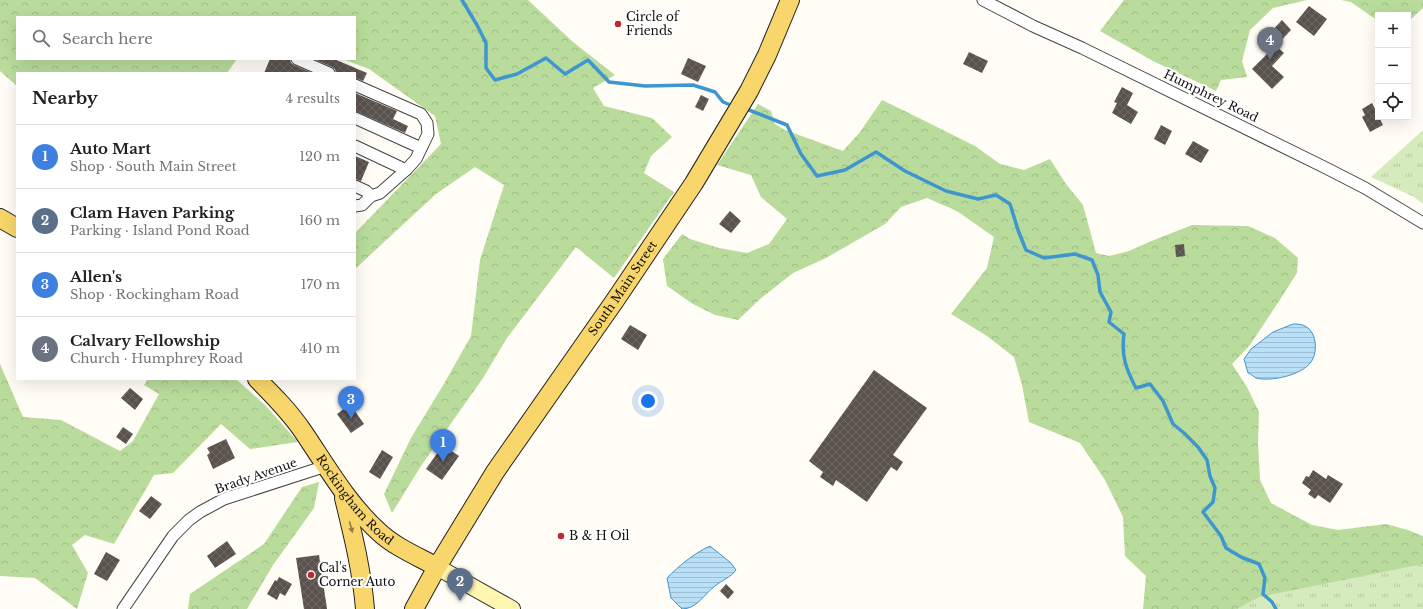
<!DOCTYPE html>
<html lang="en">
<head>
<meta charset="utf-8">
<style>
  :root { --surface:#fff; --page:#f6f6f6; --text:#202124; --muted:#757577; --line:#e0e0e0; --accent:#1a73e8 }
  body { margin:0; font-family:"Libre Baskerville",serif; background:var(--page); color:var(--text) }
  .controls { position:absolute; right:12px; top:12px; display:grid; overflow:hidden; border-radius:0px; box-shadow:0 4px 16px #0002 }
  .controls button { width:36px; height:36px; display:grid; place-items:center; padding:0; border:0; border-bottom:1px solid var(--line); background:var(--surface); color:var(--text); font:20px sans-serif }
  .you { position:absolute; left:648px; top:401px; width:14px; height:14px; margin:-10px; border:3px solid #fff; border-radius:50%; background:#1a73e8; box-shadow:0 0 0 6px #1a73e833 }
  .badge { display:grid; place-items:center; width:26px; height:26px; border-radius:50%; background:var(--accent); color:#fff; font-size:13px; font-weight:700 }
  .pin { position:absolute; translate:-50% -33px; filter:drop-shadow(0 1px 2px #0008) }
  .pin::after { content:''; position:absolute; top:21px; width:14px; height:12px; background:inherit; clip-path:polygon(0 0,100% 0,50% 100%) }
  .list { margin:0; padding:0; list-style:none }
  h2 { display:flex; justify-content:space-between; align-items:center; height:52px; margin:0; padding:0 16px; font-size:17px }
  h2 small { font-size:13px; font-weight:400; color:var(--muted) }
  .list li { display:grid; grid-template-columns:26px 1fr auto; gap:12px; align-items:center; box-sizing:border-box; height:64px; padding:0 16px; border-top:1px solid var(--line) }
  .list b { display:block; font-size:15px; white-space:nowrap }
  .list p { margin:0; font-size:13px; white-space:nowrap; color:var(--muted) }
  .list em { font-size:13px; font-style:normal; color:var(--muted) }
  .icon { flex:none; width:22px; height:22px; fill:none; stroke:currentColor; stroke-width:2; stroke-linecap:round; stroke-linejoin:round }
  .map { position:relative; flex:none; width:1423px; height:609px; overflow:hidden }
  .search { position:absolute; background:var(--surface); box-shadow:0 4px 16px #0002; left:16px; top:16px; width:340px; height:44px; display:flex; align-items:center; gap:10px; box-sizing:border-box; padding:0 14px; border-radius:0px; color:var(--muted); font-size:15px }
  .panel { position:absolute; background:var(--surface); box-shadow:0 4px 16px #0002; left:16px; top:72px; width:340px; height:308px; border-radius:0px }
  .map>svg:first-child { display:block }
  .forest { fill:url(#forest-crowns) }
  .park { fill:url(#park-tufts) }
  .water { fill:url(#water-rules); stroke:#3f96cf }
  .lines { fill:none; stroke-linecap:round; stroke-linejoin:round }
  .stream { stroke:#3f96cf; stroke-width:3.5 }
  .building { fill:url(#building-cross-hatch) }
  .street-casing { stroke:#444; stroke-width:13 }
  .secondary-casing { stroke:#333; stroke-width:18 }
  .primary-casing { stroke:#222; stroke-width:20 }
  .street { stroke:#fff; stroke-width:11 }
  .secondary { stroke:#fff6b0; stroke-width:16 }
  .primary { stroke:#f9d66b; stroke-width:18 }
  .oneway { fill:#917d42 }
  .poi-dot { fill:#c4262e; stroke:#fff; stroke-width:1.5 }
  .labels { text-anchor:middle; stroke-width:4; stroke-linejoin:round; paint-order:stroke }
  .poi-label { font-size:12px; fill:#111; stroke:#fff; text-anchor:start }
  .street-label { font-size:12px; fill:#111; stroke:#fff }
</style>
</head>
<body>
<div class="map">
<svg width="1423" height="609" viewBox="0 0 1423 609">
  <defs>
    <pattern id="forest-crowns" width="20" height="18" patternUnits="userSpaceOnUse"><rect width="20" height="18" fill="#b9dc9c"/><path d="M2 6a3 3 0 1 1 6 0M12 15a3 3 0 1 1 6 0" fill="none" stroke="#9ebc85"/></pattern>
    <pattern id="park-tufts" width="24" height="20" patternUnits="userSpaceOnUse"><rect width="24" height="20" fill="#d5ebbd"/><path d="M3 7l-1-3M5 7V3M7 7l1-3M15 17l-1-3M17 17v-4M19 17l1-3" fill="none" stroke="#b6c8a1"/></pattern>
    <pattern id="water-rules" width="6" height="5" patternUnits="userSpaceOnUse"><rect width="6" height="5" fill="#b9e0f7"/><path d="M0 2.5h6" fill="none" stroke="#9ebfd3"/></pattern>
    <pattern id="building-cross-hatch" width="8" height="8" patternUnits="userSpaceOnUse"><rect width="8" height="8" fill="#5a524d"/><path d="M0 0l8 8M0 8l8-8" fill="none" stroke="#6d6662"/></pattern>
  </defs>
  <rect width="100%" height="100%" fill="#fffdf5"/>
  <g class="forest">
    <path d="M0 0H528L573 42 615 75 593 88 604 106 652 118 672 137 651 156 644 173 674 192 614 278 576 247 507 338 483 378 421 466 392 513 384 494 411 438 445 382 471 336 480 260 504 185 475 167 436 194 355 269V232H356L441 144 435 116 369 69 343 59H355V17H17V59H237L227 73H17V86L0 71Z"/>
    <path d="M1124 0H1307L1273 8 1250 30 1242 61 1247 77 1221 80 1216 91 1153 61 1100 31Z"/>
    <path d="M1341 0H1423V8L1408 22V15H1378V21L1351 2Z"/>
    <path d="M882 100 919 118 975 146 1000 164 1024 170 1050 159 1066 184 1083 205 1096 253 1109 256 1129 251 1149 242 1192 225 1248 226 1275 238 1298 258 1297 273 1281 298 1250 345 1232 364 1247 387 1259 412 1258 443 1260 480 1271 503 1312 525 1338 530 1386 524 1408 530 1423 536V609H1143L1146 576 1125 556 1123 517 1105 480 1080 443 1029 422 1022 385 1014 357 987 336 951 314 987 268 994 237 957 211 927 198 901 207 885 224 826 258 793 273 760 299 738 320 715 315 693 304 667 286 663 259 682 234 690 239 719 248 747 253 769 244 787 219 761 197 751 175 717 165 758 104 771 111 775 124 785 130 843 151 860 132Z"/>
    <path d="M0 364 23 417 61 420 120 451 133 441 159 394 144 385 148 379H236L265 405 298 442 250 449 221 424 173 473 154 475 114 544 85 535 72 545 88 573 77 609 35 578 0 576Z"/>
    <path d="M319 482 314 508 273 565 247 609H188L190 594 264 544 302 487Z"/>
  </g>
  <g class="park">
    <path d="M1423 130V204L1414 197 1371 177Z"/>
    <path d="M1423 564V609H1237L1259 597Z"/>
  </g>
  <g class="water">
    <path d="M1293 324C1296 324 1302 324 1305 326 1317 332 1318 352 1311 362 1302 375 1271 382 1256 378 1254 377 1251 374 1248 373L1244 359 1251 349 1273 332Z"/>
    <path d="M710 546 731 563 736 570C730 578 722 580 715 586 704 594 697 609 682 609L671 598 667 578C680 565 693 554 710 546Z"/>
  </g>
  <g class="lines">
    <g class="stream">
      <path d="M462 0 477 25 486 43V68L495 80 517 74 546 58 565 74 588 60 609 82 645 86 693 85 715 92 723 102 728 104"/>
      <path d="M749 110 787 125 801 154 817 176 845 170 876 152 905 171 946 191 978 199 996 195 1010 204 1018 230 1026 250 1044 258 1075 254 1092 260 1098 275 1100 292 1111 312 1109 322 1124 334C1121 356 1126 369 1136 388L1150 384 1163 401 1173 424 1184 433 1198 447 1207 460 1210 476 1215 488 1213 502 1203 512 1221 536 1226 548 1241 557 1259 564 1265 578 1263 594 1272 602 1276 609"/>
    </g>
  </g>
  <g class="building">
    <path d="M1309 6 1327 19 1314 36 1296 22Z"/>
    <path d="M1282 20 1291 30 1276 46 1284 53 1272 66 1284 77 1272 89 1252 69 1272 49 1263 40Z"/>
    <path d="M969 52 988 61 982 73 963 64Z"/>
    <path d="M688 58 706 66 698 82 681 74Z"/>
    <path d="M270 59H290L291 63 294 65 312 73H264Z"/>
    <path d="M314 59H334L367 73 363 81 355 78V73H336L335 69 332 67Z"/>
    <path d="M1122 87 1133 93 1127 105 1138 112 1131 124 1112 113 1117 103 1114 102Z"/>
    <path d="M355 93 397 111 393 119 408 126 405 133 355 111Z"/>
    <path d="M701 95 709 99 703 111 695 107Z"/>
    <path d="M1372 103 1383 125 1370 132 1362 117 1365 115 1362 109Z"/>
    <path d="M1161 125 1172 131 1165 145 1154 139Z"/>
    <path d="M1193 141 1209 150 1201 163 1185 154Z"/>
    <path d="M355 156 369 162 361 181 355 179Z"/>
    <path d="M730 211 741 221 731 233 719 224Z"/>
    <path d="M1184 244 1185 256 1176 257 1175 245Z"/>
    <path d="M630 325 647 335 638 350 621 339Z"/>
    <path d="M874 370 927 408 893 455 903 462 897 471 891 467 867 502 836 480 833 486 820 477 823 472 809 461Z"/>
    <path d="M130 388 143 399 135 410 121 398Z"/>
    <path d="M350 404 364 424 351 433 337 414Z"/>
    <path d="M123 427 133 434 126 444 116 437Z"/>
    <path d="M226 439 235 458 213 469 207 455 210 453 207 448Z"/>
    <path d="M443 445 459 456 442 480 426 469Z"/>
    <path d="M382 450 393 457 380 479 369 472Z"/>
    <path d="M1313 470 1326 479 1328 475 1343 484 1330 503 1318 495 1315 499 1308 494 1311 490 1302 483 1306 476 1309 477Z"/>
    <path d="M151 496 162 504 150 519 139 511Z"/>
    <path d="M227 541 236 554 215 568 207 556Z"/>
    <path d="M106 552 120 560 107 581 94 574Z"/>
    <path d="M319 555 327 609H304L296 558Z"/>
    <path d="M279 577 292 584 285 596 280 593 277 600 267 594 275 580 277 581Z"/>
    <path d="M726 584 734 592 728 599 720 591Z"/>
  </g>
  <g class="lines">
    <g class="street-casing">
      <g id="street">
        <path d="M983 0 1033 26 1082 48 1326 168 1365 188 1423 223"/>
        <path d="M297 59 329 73"/>
        <path d="M355 85 421 114 427 123 428 134 416 159 406 170 380 193 371 196 362 205 355 206"/>
        <path d="M355 118 421 148"/>
        <path d="M355 146 406 170"/>
        <path d="M355 186 366 191 371 196"/>
        <path d="M123 609 173 536 189 520 200 512 224 499 326 466"/>
      </g>
    </g>
    <g class="secondary-casing">
      <path id="secondary" d="M437 567 512 609"/>
    </g>
    <g class="primary-casing">
      <g id="primary">
        <path d="M0 218 17 228"/>
        <path id="s1" d="M257 379C273 395 289 411 302 430 326 465 347 503 379 532 395 547 417 556 437 567"/>
        <path d="M344 498C353 535 362 571 365 609"/>
        <path id="s2" d="M414 609 437 567 495 472 616 299 694 183 749 91 767 55 790 0"/>
      </g>
    </g>
    <use href="#street" class="street"/>
    <use href="#secondary" class="secondary"/>
    <use href="#primary" class="primary"/>
  </g>
  <defs><path id="oneway-solid" d="M-6-.8H1V-3.2L6.5 0L1 3.2V.8H-6Z"/></defs>
  <use class="oneway" href="#oneway-solid" transform="translate(351 527) rotate(75)"/>
  <g class="poi-dot">
    <circle cx="618" cy="24" r="4"/>
    <circle cx="561" cy="536" r="4"/>
    <circle cx="311" cy="575" r="4"/>
  </g>
  <g class="labels">
    <g class="poi-label">
      <text x="626" y="21">Circle of<tspan x="626" dy="14">Friends</tspan></text>
      <text x="569" y="540">B &amp; H Oil</text>
      <text x="319" y="572">Cal's<tspan x="319" dy="14">Corner Auto</tspan></text>
    </g>
    <g class="street-label">
      <text transform="translate(1211 96) rotate(26)" y="4">Humphrey Road</text>
      <text dy="4" stroke="none"><textPath href="#s2" startOffset="383">South Main Street</textPath></text>
      <text transform="translate(256 476) rotate(-19)" y="4">Brady Avenue</text>
      <text dy="4" stroke="none"><textPath href="#s1" startOffset="156">Rockingham Road</textPath></text>
    </g>
  </g>
</svg>
<div class="controls">
<button>+</button>
<button>−</button>
<button><svg class="icon" aria-label="locate" viewBox="0 0 24 24"><circle cx="12" cy="12" r="6"/><path d="M12 2v4M12 18v4M2 12h4M18 12h4"/></svg></button>
</div>
<div class="you"></div>
<div class="pin badge" style="left:443px;top:462px;background:#3f7fe0">1</div>
<div class="pin badge" style="left:460px;top:601px;background:#5c6f8a">2</div>
<div class="pin badge" style="left:351px;top:419px;background:#3f7fe0">3</div>
<div class="pin badge" style="left:1270px;top:60px;background:#6b7280">4</div>
<div class="search"><svg class="icon" aria-label="search" viewBox="0 0 24 24"><circle cx="10" cy="10" r="6"/><path d="M15 15l6 6"/></svg>Search here</div>
<section class="panel">
<h2>Nearby<small>4 results</small></h2>
<ul class="list">
<li><span class="badge" style="background:#3f7fe0">1</span><div><b>Auto Mart</b><p>Shop · South Main Street</p></div><em>120 m</em></li>
<li><span class="badge" style="background:#5c6f8a">2</span><div><b>Clam Haven Parking</b><p>Parking · Island Pond Road</p></div><em>160 m</em></li>
<li><span class="badge" style="background:#3f7fe0">3</span><div><b>Allen's</b><p>Shop · Rockingham Road</p></div><em>170 m</em></li>
<li><span class="badge" style="background:#6b7280">4</span><div><b>Calvary Fellowship</b><p>Church · Humphrey Road</p></div><em>410 m</em></li>
</ul>
</section>
</div>
</body>
</html>
